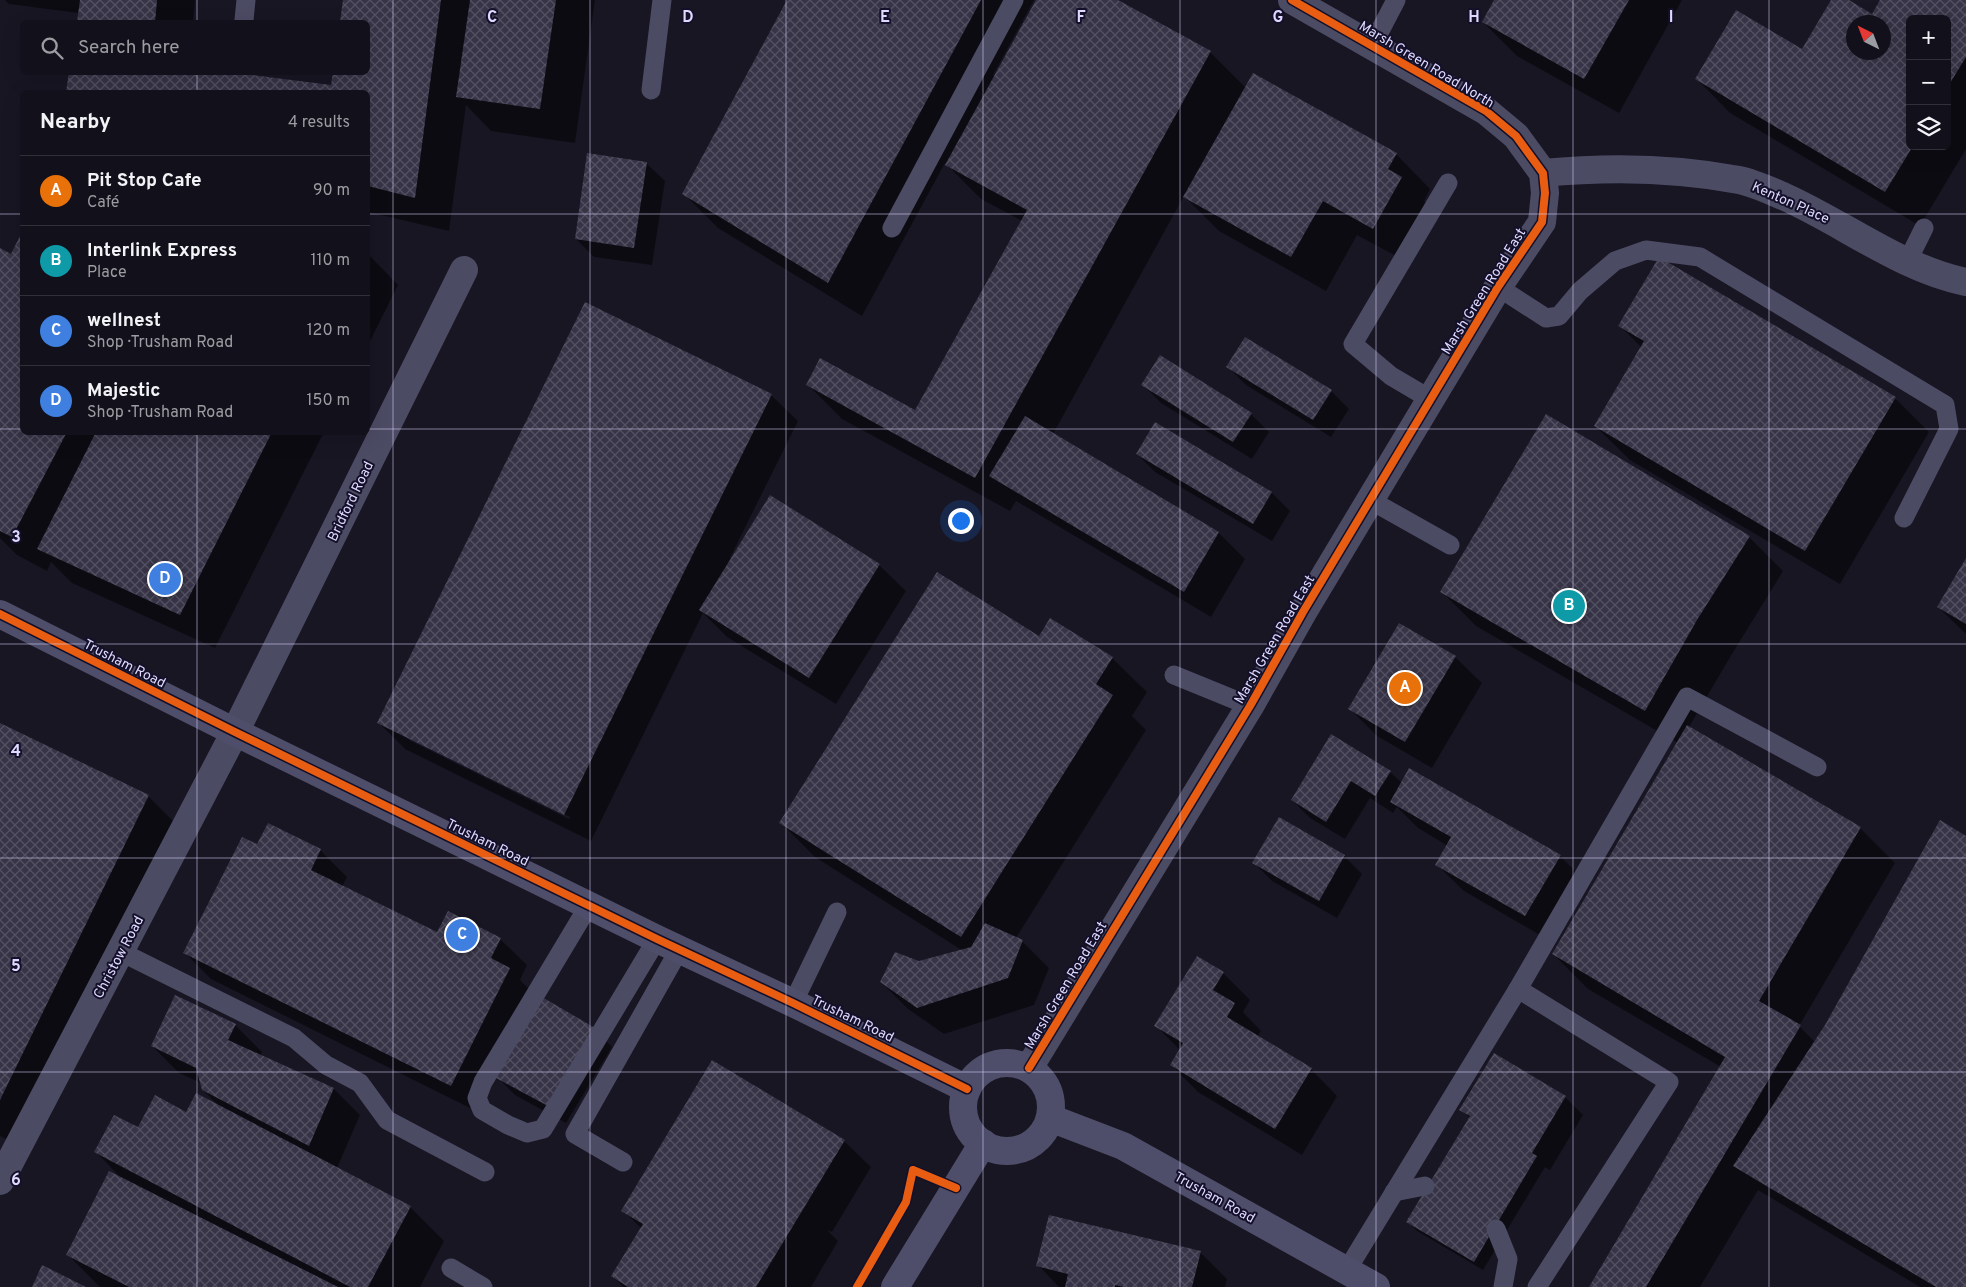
<!DOCTYPE html>
<html lang="en">
<head>
<meta charset="utf-8">
<style>
  :root { --surface:#12101a; --page:#1b1923; --text:#f1f3f6; --muted:#9c9da2; --line:#313039; --accent:#9895b2 }
  body { margin:0; font-family:Overpass,sans-serif; background:var(--page); color:var(--text) }
  .controls { position:absolute; right:15px; top:15px; display:grid; overflow:hidden; border-radius:8px; box-shadow:0 5px 20px #0002 }
  .controls button { width:45px; height:45px; display:grid; place-items:center; padding:0; border:0; border-bottom:1px solid var(--line); background:var(--surface); color:var(--text); font:25px sans-serif }
  .compass { position:absolute; left:1846px; top:15px; width:45px; height:45px; border-radius:50%; background:var(--surface); box-shadow:0 5px 20px #0002; rotate:318deg }
  .you { position:absolute; left:960px; top:520px; width:18px; height:18px; margin:-12px; border:4px solid #fff; border-radius:50%; background:#1a73e8; box-shadow:0 0 0 8px #1a73e833 }
  .badge { display:grid; place-items:center; width:32px; height:32px; border-radius:50%; background:var(--accent); color:#fff; font-size:16px; font-weight:700 }
  .pin { position:absolute; translate:-50% -50%; border:2px solid #fff; box-shadow:0 1px 5px #0006 }
  .list { margin:0; padding:0; list-style:none }
  h2 { display:flex; justify-content:space-between; align-items:center; height:65px; margin:0; padding:0 20px; font-size:21px }
  h2 small { font-size:16px; font-weight:400; color:var(--muted) }
  .list li { display:grid; grid-template-columns:32px 1fr auto; gap:15px; align-items:center; box-sizing:border-box; height:70px; padding:0 20px; border-top:1px solid var(--line) }
  .list b { display:block; font-size:19px; white-space:nowrap }
  .list p { margin:0; font-size:16px; white-space:nowrap; color:var(--muted) }
  .list em { font-size:16px; font-style:normal; color:var(--muted) }
  .icon { flex:none; width:28px; height:28px; fill:none; stroke:currentColor; stroke-width:2; stroke-linecap:round; stroke-linejoin:round }
  .map { position:relative; flex:none; width:1966px; height:1287px; overflow:hidden }
  .search { position:absolute; background:var(--surface); box-shadow:0 5px 20px #0002; left:20px; top:20px; width:350px; height:55px; display:flex; align-items:center; gap:12px; box-sizing:border-box; padding:0 18px; border-radius:8px; color:var(--muted); font-size:19px }
  .panel { position:absolute; background:var(--surface); box-shadow:0 5px 20px #0002; left:20px; top:90px; width:350px; height:345px; border-radius:8px }
  .map>svg:first-child { display:block }
  .shadow { fill:#0007; fill-rule:evenodd }
  .building { fill:url(#building-cross-hatch); fill-rule:evenodd }
  .lines { fill:none; stroke-linecap:round; stroke-linejoin:round }
  .lane { stroke:#4c4b64; stroke-width:19 }
  .street { stroke:#4c4b64; stroke-width:28 }
  .secondary { stroke:#4f4e6a; stroke-width:28 }
  .cycleway-casing { stroke:#141029; stroke-width:11 }
  .cycleway { stroke:#e95d12; stroke-width:8 }
  .grid { fill:none; stroke:#ddd9ff; stroke-width:1; stroke-opacity:0.55 }
  .labels { text-anchor:middle; stroke-width:4; stroke-linejoin:round; paint-order:stroke }
  .street-label { font-size:14px; fill:#ddd9ff; stroke:#141029 }
  .grid-label { font-size:16px; text-anchor:middle; font-weight:bold; fill:#ddd9ff; stroke:#141029; stroke-width:4; stroke-linejoin:round; paint-order:stroke }
</style>
</head>
<body>
<div class="map">
<svg width="1966" height="1287" viewBox="0 0 1966 1287">
  <defs>
    <pattern id="building-cross-hatch" width="8" height="8" patternUnits="userSpaceOnUse" patternTransform="scale(1.25)"><rect width="8" height="8" fill="#363446"/><path d="M0 0l8 8M0 8l8-8" fill="none" stroke="#535162"/></pattern>
  </defs>
  <rect width="100%" height="100%" fill="#181623"/>
  <g class="shadow">
    <path d="M5 0H195L193 22H78L79 13 9 4Z"/>
    <path d="M344 0H595L575 143 491 131 466 105 449 231 368 212V92H68L71 72 332 86 368 72V22H341Z"/>
    <path d="M788 0H1034L993 75 996 76 1038 0H1115L1210 52 1246 88 1396 154 1430 189 1424 201 1436 212 1407 262 1357 235 1326 291 1219 231 1184 196 1053 434 1219 533 1245 559 1211 617 1016 501 1010 511 842 419 807 384 916 412 1022 221 981 199 945 163 862 316 718 228 684 194Z"/>
    <path d="M1495 0H1682L1619 113 1517 56 1483 22Z"/>
    <path d="M1833 0H1846L1873 16 1882 0H1966V149L1920 226 1730 113 1696 78 1803 51ZM1910 19H1947V146H1910ZM1854 22H1884V52H1854Z"/>
    <path d="M646 163 665 181 652 265 594 257 576 239Z"/>
    <path d="M22 235V432H324L215 648 72 583 51 562 47 571 17 555 0 538V249L11 255Z"/>
    <path d="M368 254 398 285 368 345Z"/>
    <path d="M1620 326 1895 398 1929 432 1840 584 1630 460 1595 426 1642 348Z"/>
    <path d="M1228 367 1331 391 1349 409 1331 437 1246 385Z"/>
    <path d="M1143 385 1251 414 1269 432 1252 459 1161 403Z"/>
    <path d="M771 395 798 421 730 558 879 565 906 591 836 704 727 637 703 613 591 841 405 749 379 723ZM409 737 570 817 569 819 409 740Z"/>
    <path d="M1156 423 1272 493 1290 511 1272 541 1155 472 1137 454Z"/>
    <path d="M1749 537 1783 571 1732 654 1689 727 1860 828 1895 863 1799 1026 1815 1042 1966 837V1287H1920L1758 1190 1700 1287H1591L1721 1067 1588 989 1553 954 1678 743 1476 626 1442 592Z"/>
    <path d="M1966 561V634L1938 607Z"/>
    <path d="M1039 637 1112 658 1147 692 1132 716 1146 730 1016 938 1022 941 1049 968 1034 1005 944 1034 908 1009 881 982 919 962 963 951 815 857 781 823Z"/>
    <path d="M1455 657 1482 683 1432 768 1377 736 1350 709Z"/>
    <path d="M0 725 148 796 183 831 27 1149 0 1136Z"/>
    <path d="M1332 736 1390 772 1402 783 1560 856 1586 882 1552 942 1464 891 1437 865 1448 846 1418 828 1397 807 1393 813 1370 798 1345 839 1310 818 1292 800Z"/>
    <path d="M269 824 320 850 347 877 342 887 437 934 500 939 527 965 520 980 536 996 478 1112 211 979 185 953 258 846Z"/>
    <path d="M1344 856 1362 874 1337 918 1272 881 1254 863Z"/>
    <path d="M1223 973 1250 1000 1243 1012 1261 1031 1257 1037 1311 1069 1337 1096 1302 1155 1198 1092 1171 1065 1180 1050 1156 1026Z"/>
    <path d="M235 1025 262 1052 260 1056 334 1089 360 1115 337 1168 410 1207 444 1241 420 1287H100L68 1255 121 1178 96 1152 139 1129 218 1105 203 1090 201 1083 179 1073 152 1046Z"/>
    <path d="M594 1029 612 1047 566 1123 515 1095 497 1077Z"/>
    <path d="M1565 1097 1583 1115 1550 1170 1545 1167 1483 1270 1417 1231 1408 1222 1470 1118 1461 1109Z"/>
    <path d="M844 1141 871 1167 832 1232 827 1230 838 1241 811 1287H623L613 1276 642 1229 623 1210Z"/>
    <path d="M1200 1252 1227 1279 1225 1287H1059L1038 1265Z"/>
  </g>
  <g class="building">
    <path d="M80 0H157L155 22H77Z"/>
    <path d="M343 0H441L415 198 368 186V92H66L69 72H229L331 85 333 72H368V22H340Z"/>
    <path d="M470 0H556L540 109 456 97Z"/>
    <path d="M787 0H981L828 283 682 194Z"/>
    <path d="M1036 0H1118L1211 51 975 478 806 385 820 358 915 410 1027 210 945 165Z"/>
    <path d="M1494 0H1629L1584 79 1482 22Z"/>
    <path d="M1831 0H1849L1872 14 1880 0H1966V57L1947 88V19H1910V146H1913L1885 192 1695 79 1736 10 1802 49ZM1854 22H1884V52H1854Z"/>
    <path d="M1253 73 1397 153 1388 169 1402 177 1373 229 1323 201 1291 257 1183 197Z"/>
    <path d="M587 153 647 162 634 248 575 239Z"/>
    <path d="M22 232V432H67L12 537 0 531V248L11 254Z"/>
    <path d="M1659 257 1896 397 1805 551 1594 426 1644 341 1618 326Z"/>
    <path d="M585 302 772 394 564 815 377 723Z"/>
    <path d="M1245 337 1332 390 1313 420 1226 367Z"/>
    <path d="M1160 355 1252 413 1233 442 1141 385Z"/>
    <path d="M1546 414 1750 536 1697 620 1645 711 1440 592Z"/>
    <path d="M1025 416 1219 532 1184 592 989 476Z"/>
    <path d="M1155 422 1272 492 1253 524 1136 454Z"/>
    <path d="M96 432H272L180 615 37 549Z"/>
    <path d="M770 495 880 564 809 678 699 610Z"/>
    <path d="M1966 558V624L1937 607Z"/>
    <path d="M937 572 1039 636 1050 618 1113 657 1096 684 1113 695 961 937 779 823Z"/>
    <path d="M1399 623 1456 656 1405 742 1348 709Z"/>
    <path d="M0 723 149 795 0 1100Z"/>
    <path d="M1687 725 1861 827 1759 1001 1801 1025 1646 1287H1589L1725 1057 1552 954Z"/>
    <path d="M1331 734 1391 771 1375 796 1351 781 1326 822 1291 800Z"/>
    <path d="M1409 768 1561 855 1525 916 1435 865 1451 837 1390 802Z"/>
    <path d="M1279 817 1345 855 1319 901 1252 863Z"/>
    <path d="M1940 820 1966 836V1287H1936L1733 1166 1825 1025Z"/>
    <path d="M268 823 321 849 311 870 437 932 448 911 501 938 491 958 510 968 451 1086 183 953 242 837 257 844Z"/>
    <path d="M985 923 1023 940 1008 978 917 1008 880 982 895 952 919 961 971 947Z"/>
    <path d="M1197 956 1224 972 1213 990 1235 1003 1227 1017 1312 1068 1275 1129 1170 1065 1183 1043 1154 1026Z"/>
    <path d="M175 995 236 1024 228 1040 334 1088 309 1146 202 1090 196 1068 151 1046Z"/>
    <path d="M542 997 595 1028 548 1106 496 1078Z"/>
    <path d="M1494 1053 1566 1096 1532 1153 1537 1156 1474 1262 1406 1222 1470 1116 1459 1110Z"/>
    <path d="M712 1060 845 1140 756 1287H628L611 1276 643 1224 621 1211Z"/>
    <path d="M196 1093 411 1206 368 1287H350L94 1152 114 1115 138 1127 155 1095 186 1112Z"/>
    <path d="M109 1171 338 1287H129L66 1255Z"/>
    <path d="M1049 1215 1201 1251 1192 1287H1124L1115 1285V1287H1065L1068 1274 1036 1266Z"/>
    <path d="M42 1265 86 1287H32Z"/>
  </g>
  <g class="lines">
    <g class="lane">
      <path d="M244 20 246 0"/>
      <path d="M1372 46 1396 0"/>
      <path d="M651 90 662 0"/>
      <path d="M892 228 1014 0"/>
      <path d="M1907 262 1924 228"/>
      <path d="M1498 287 1546 318 1559 316 1580 291 1615 261 1646 250 1700 257 1945 405 1949 429 1904 518"/>
      <path d="M1430 399 1391 376 1353 344 1448 183"/>
      <path d="M1370 500 1450 545"/>
      <path d="M1174 675 1250 706"/>
      <path d="M589 905 483 1082 477 1098 482 1110 508 1125 527 1133 543 1129 657 939"/>
      <path d="M121 952 294 1038 326 1065 360 1083 387 1120 485 1172"/>
      <path d="M1518 989 1669 1082 1537 1287"/>
      <path d="M793 1003 837 912"/>
      <path d="M623 1162 575 1134 679 950"/>
      <path d="M1394 1192 1425 1186"/>
      <path d="M1496 1229 1508 1259 1503 1287"/>
      <path d="M451 1268 483 1287"/>
      <path d="M1347 1270 1518 989 1687 697 1817 767"/>
    </g>
    <g class="street">
      <path d="M1543 173C1606 167 1676 168 1739 180 1754 183 1771 191 1785 197 1845 224 1902 269 1966 282"/>
      <path d="M1029 1068 1250 706 1303 612 1498 287 1542 222 1545 193 1543 173 1516 136 1486 111 1292 0"/>
      <path d="M0 1181 235 732 464 270"/>
    </g>
    <g class="secondary">
      <path d="M0 614 235 732 657 939 793 1003 967 1089"/>
      <circle cx="1007" cy="1107" r="44"/>
      <path d="M1050 1118 1123 1146 1376 1287"/>
      <path d="M895 1287 983 1143"/>
    </g>
    <g class="cycleway-casing">
      <g id="cycleway">
        <path d="M0 614 235 732 657 939 793 1003 967 1089"/>
        <path d="M1029 1068 1250 706 1303 612 1498 287 1542 222 1545 193 1543 173 1516 136 1486 111 1292 0"/>
        <path d="M857 1287 906 1202 913 1170 956 1188"/>
      </g>
    </g>
    <use href="#cycleway" class="cycleway"/>
  </g>
  <path class="grid" d="M197 0V22M393 0V1287M590 0V1287M786 0V1287M983 0V1287M1180 0V1287M1376 0V1287M1573 0V1287M1769 0V1287M197 72V92M0 214H22M368 214H1966M0 429H22M368 429H1966M197 432V1287M0 644H1966M0 858H1966M0 1072H1966"/>
  <g class="labels">
    <g class="street-label">
      <text transform="translate(1427 64) rotate(31)" y="5">Marsh Green Road North</text>
      <text transform="translate(1791 202) rotate(24)" y="5">Kenton Place</text>
      <text transform="translate(1483 291) rotate(-58)" y="5">Marsh Green Road East</text>
      <text transform="translate(350 501) rotate(-64)" y="5">Bridford Road</text>
      <text transform="translate(1274 639) rotate(-60)" y="5">Marsh Green Road East</text>
      <text transform="translate(125 663) rotate(27)" y="5">Trusham Road</text>
      <text transform="translate(488 842) rotate(26)" y="5">Trusham Road</text>
      <text transform="translate(118 957) rotate(-62)" y="5">Christow Road</text>
      <text transform="translate(1065 985) rotate(-59)" y="5">Marsh Green Road East</text>
      <text transform="translate(853 1018) rotate(26)" y="5">Trusham Road</text>
      <text transform="translate(1215 1197) rotate(29)" y="5">Trusham Road</text>
    </g>
  </g>
  <g class="grid-label">
    <text x="492" y="22">C</text>
    <text x="688" y="22">D</text>
    <text x="885" y="22">E</text>
    <text x="1081" y="22">F</text>
    <text x="1278" y="22">G</text>
    <text x="1474" y="22">H</text>
    <text x="1671" y="22">I</text>
    <text x="16" y="542">3</text>
    <text x="16" y="756">4</text>
    <text x="16" y="971">5</text>
    <text x="16" y="1185">6</text>
  </g>
</svg>
<div class="controls">
<button>+</button>
<button>−</button>
<button><svg class="icon" aria-label="layers" viewBox="0 0 24 24"><path d="M12 4l9 5-9 5-9-5zM3 14l9 5 9-5"/></svg></button>
</div>
<svg class="compass" viewBox="-18 -18 36 36"><path d="M0-13l5 13h-10z" fill="#e53935"/><path d="M0 13l5-13h-10z" fill="#9c9da2"/></svg>
<div class="you"></div>
<div class="pin badge" style="left:1405px;top:688px;background:#e8710a">A</div>
<div class="pin badge" style="left:1569px;top:606px;background:#0f9aa8">B</div>
<div class="pin badge" style="left:462px;top:935px;background:#3f7fe0">C</div>
<div class="pin badge" style="left:165px;top:579px;background:#3f7fe0">D</div>
<div class="search"><svg class="icon" aria-label="search" viewBox="0 0 24 24"><circle cx="10" cy="10" r="6"/><path d="M15 15l6 6"/></svg>Search here</div>
<section class="panel">
<h2>Nearby<small>4 results</small></h2>
<ul class="list">
<li><span class="badge" style="background:#e8710a">A</span><div><b>Pit Stop Cafe</b><p>Café</p></div><em>90 m</em></li>
<li><span class="badge" style="background:#0f9aa8">B</span><div><b>Interlink Express</b><p>Place</p></div><em>110 m</em></li>
<li><span class="badge" style="background:#3f7fe0">C</span><div><b>wellnest</b><p>Shop · Trusham Road</p></div><em>120 m</em></li>
<li><span class="badge" style="background:#3f7fe0">D</span><div><b>Majestic</b><p>Shop · Trusham Road</p></div><em>150 m</em></li>
</ul>
</section>
</div>
</body>
</html>
